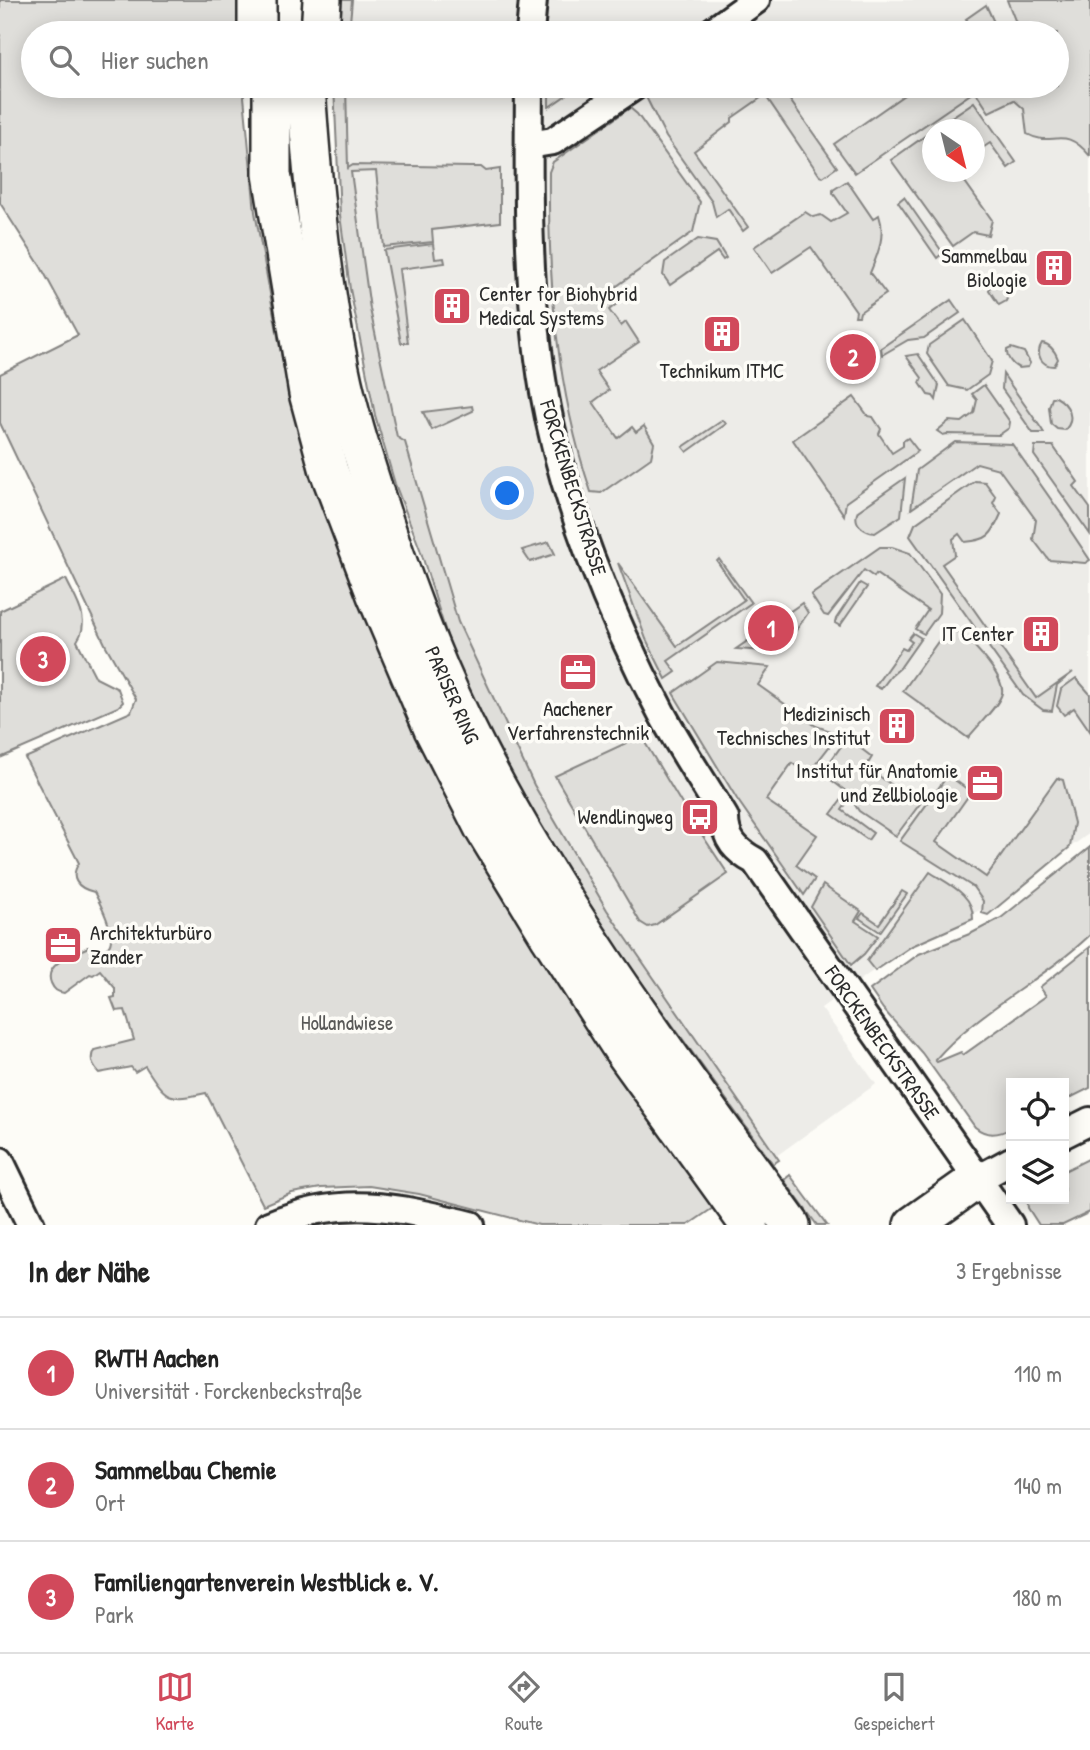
<!DOCTYPE html>
<html lang="de">
<head>
<meta charset="utf-8">
<style>
  :root { --surface:#fff; --page:#f2f2f2; --text:#222; --muted:#767676; --line:#e0e0e0; --accent:#d1495b }
  body { margin:0; font-family:"Patrick Hand",sans-serif; background:var(--page); color:var(--text) }
  .controls { position:absolute; right:21px; bottom:21px; display:grid; overflow:hidden; border-radius:0px; box-shadow:0 4px 18px #0003 }
  .controls button { width:63px; height:63px; display:grid; place-items:center; padding:0; border:0; border-bottom:2px solid var(--line); background:var(--surface); color:var(--text); font:35px sans-serif }
  .compass { position:absolute; left:922px; top:119px; width:63px; height:63px; border-radius:50%; background:var(--surface); box-shadow:0 4px 18px #0003; rotate:145deg }
  .you { position:absolute; left:508px; top:494px; width:24px; height:24px; margin:-18px; border:5px solid #fff; border-radius:50%; background:#1a73e8; box-shadow:0 0 0 10px #1a73e833 }
  .badge { display:grid; place-items:center; width:46px; height:46px; border-radius:50%; background:var(--accent); color:#fff; font-size:23px; font-weight:700 }
  .pin { position:absolute; translate:-50% -50%; border:4px solid #fff; box-shadow:0 2px 7px #0006 }
  .list { margin:0; padding:0; list-style:none }
  h2 { display:flex; justify-content:space-between; align-items:center; height:91px; margin:0; padding:0 28px; font-size:30px }
  h2 small { font-size:23px; font-weight:400; color:var(--muted) }
  .list li { display:grid; grid-template-columns:46px 1fr auto; gap:21px; align-items:center; box-sizing:border-box; height:112px; padding:0 28px; border-top:2px solid var(--line) }
  .list b { display:block; font-size:26px; white-space:nowrap }
  .list p { margin:0; font-size:23px; white-space:nowrap; color:var(--muted) }
  .list em { font-size:23px; font-style:normal; color:var(--muted) }
  .icon { flex:none; width:38px; height:38px; fill:none; stroke:currentColor; stroke-width:2; stroke-linecap:round; stroke-linejoin:round }
  .map { position:relative; flex:none; width:1090px; height:1225px; overflow:hidden }
  .search { position:absolute; background:var(--surface); box-shadow:0 4px 18px #0003; left:21px; right:21px; top:21px; height:77px; display:flex; align-items:center; gap:18px; box-sizing:border-box; padding:0 24px; border-radius:38px; color:var(--muted); font-size:26px }
  .sheet { height:427px; background:var(--surface) }
  nav { display:flex; justify-content:space-around; align-items:center; box-sizing:border-box; height:98px; border-top:2px solid var(--line); background:var(--surface); font-size:19px; color:var(--muted) }
  nav a { display:grid; justify-items:center; gap:4px }
  nav .on { color:var(--accent) }
  .map>svg:first-child { display:block }
  .built { fill:#edece8; fill-rule:evenodd }
  .green { fill:#dfdeda; stroke:#858482; stroke-width:2 }
  .lines { fill:none; stroke-linecap:round; stroke-linejoin:round }
  .minor-casing { stroke:#2b2b2b; stroke-width:32 }
  .highway-casing { stroke:#2b2b2b; stroke-width:42 }
  .minor { stroke:#fdfcf7; stroke-width:26 }
  .highway { stroke:#fdfcf7; stroke-width:37 }
  .labels { text-anchor:middle; stroke-width:7; stroke-linejoin:round; paint-order:stroke }
  .poi-label { font-size:21px; fill:#2b2b2b; stroke:#fdfcf7; text-anchor:end }
  .street-label { font-size:21px; fill:#2b2b2b; stroke:#fdfcf7 }
  .park-label { font-size:21px; fill:#585857; stroke:#fdfcf7 }
</style>
</head>
<body>
<div class="map">
<svg width="1090" height="1225" viewBox="0 0 1090 1225">
  <rect width="100%" height="100%" fill="#fdfcf7"/>
  <filter id="ink" filterUnits="userSpaceOnUse"><feTurbulence type="fractalNoise" baseFrequency=".0143" numOctaves="2"/><feDisplacementMap in="SourceGraphic" scale="14" xChannelSelector="R" yChannelSelector="G"/><feConvolveMatrix kernelMatrix="1 2 1 2 8 2 1 2 1" color-interpolation-filters="sRGB"/></filter>
  <g filter="url(#ink)">
    <g class="built">
      <path d="M342 0H1007L1029 33H341Z"/>
      <path d="M340 86H1057L1090 123V833L984 908 912 943 821 1008 876 1084 772 1159 536 812 401 483 351 250ZM932 130H974V172H932Z"/>
    </g>
    <g class="green">
      <path d="M0 0H238L239 33H33V86H243L255 212 284 369 309 473 361 601 714 1200 713 1208 688 1225H539L419 1194 369 1186 321 1188 292 1193 263 1205 206 1093C167 1102 166 1098 145 1066L135 1072 131 1067 99 1073C92 1066 89 1059 94 1050L134 1040 125 1010 116 1011 111 998 115 997V988L100 970 93 975 90 974 64 993C57 992 54 990 51 983 43 963 75 954 88 947 131 962 102 907 94 892 77 888 69 878 79 863L25 758 131 712 136 699 106 646 0 423V374L78 335 41 267 0 203Z"/>
      <path d="M340 0H352L349 33H337Z"/>
      <path d="M1007 0H1090V156C1062 123 1054 149 1027 134L1024 109 1014 100 989 112 975 91 855 173 834 144 917 86H1057V33H1020Z"/>
      <path d="M986 5 999 33H966L971 25 966 19Z"/>
      <path d="M334 86H346L348 168 353 165 470 167H481L486 171 500 169V222L432 230 433 242 384 247 376 171 351 172 370 309 397 437 405 442 458 622 534 785 607 910 779 1160 773 1164 642 983 609 942 500 770 453 655 420 549 395 484 375 415 350 289 340 215Z"/>
      <path d="M549 86H573L575 89 549 107Z"/>
      <path d="M661 86H780L837 167 823 177 820 176 765 95 732 118V122L694 151 748 227 743 231 728 209 716 217 712 202 666 137 646 97Z"/>
      <path d="M974 102 1016 162 1008 168 990 143 975 153 974 130 934 129Z"/>
      <path d="M630 108 637 114 700 202 693 232 610 291 619 302 609 310 621 326 626 322 639 342 596 371 609 390 593 402 618 438 632 427 636 432 644 426 654 443 651 458 601 493 591 492C556 388 548 281 549 172L553 162Z"/>
      <path d="M932 131V172H958L992 220 988 235 973 232 953 246 891 160Z"/>
      <path d="M847 181 873 219 879 215C886 235 878 254 870 273L886 294 860 312 859 316H855L856 311 811 247 772 273 754 247 805 212 813 217 821 215 831 222 847 213 833 193V190Z"/>
      <path d="M904 197 943 253 937 258 898 202Z"/>
      <path d="M698 239 716 242 726 258 723 260 717 252 670 285 663 275 665 262Z"/>
      <path d="M433 244 435 259 444 258 445 263 399 269 408 343H401L384 250Z"/>
      <path d="M996 278 1009 294 1006 301 999 305 989 290 991 282Z"/>
      <path d="M951 300 960 313 924 338 908 340 882 355 881 348Z"/>
      <path d="M965 320 992 361 988 375 967 390 949 386 927 354 929 345Z"/>
      <path d="M1042 343C1050 344 1055 351 1058 359L1054 366C1041 366 1035 354 1042 343Z"/>
      <path d="M1011 348 1024 352 1030 363 1028 367 1019 368C1012 365 1006 357 1007 350Z"/>
      <path d="M918 354 939 385 936 400 933 396 928 395 920 383 922 378 906 356Z"/>
      <path d="M1003 374 1041 428 1044 433H1033L1002 389Z"/>
      <path d="M984 385 1010 422 1009 428 999 435 947 434 943 435 937 431 949 421 962 422 974 413 977 400 972 394Z"/>
      <path d="M854 397 868 416 873 417 881 429 879 434 892 453 903 446V441L908 438 918 451 846 502 844 515 793 440Z"/>
      <path d="M1056 397C1069 404 1076 419 1065 430L1057 429 1051 424 1049 407 1052 398Z"/>
      <path d="M472 406 473 411 432 430 423 412Z"/>
      <path d="M723 420 726 424 687 452 683 447Z"/>
      <path d="M955 442 1012 444 1069 525 1070 530 1090 560 1085 563 1049 560 1033 539 1036 520 999 469 977 463 911 509 917 470Z"/>
      <path d="M1035 446H1053L1078 482 1074 486 1090 508V534L1034 455Z"/>
      <path d="M905 478 901 516 875 533C864 532 852 523 858 511Z"/>
      <path d="M975 481 985 482 996 497 993 503 1001 514C992 535 989 540 965 542L959 534 953 539 955 555 942 564 1036 698 1073 672 1057 685 1052 711 1043 710 1023 695 910 536 915 524Z"/>
      <path d="M549 542 555 554 530 562 522 550Z"/>
      <path d="M880 547H892L910 553 940 594 939 613 924 634 915 629 928 610 876 574 874 577 864 570 828 616 824 615 811 595Z"/>
      <path d="M719 559 751 603 668 661 676 672 666 679 646 639 618 563 677 646 744 600 717 561Z"/>
      <path d="M66 579C75 599 92 620 77 641L96 678 118 689 123 702 118 707 0 758V611Z"/>
      <path d="M860 583 867 587 840 626 835 623 836 619Z"/>
      <path d="M802 603 808 613 781 652 736 649Z"/>
      <path d="M951 629C966 633 1005 676 1002 693 1000 705 976 727 968 738L903 691 942 636Z"/>
      <path d="M913 633 921 638 900 668 891 676 881 689 875 686 902 648 906 650 912 642 908 639Z"/>
      <path d="M717 662 770 667 758 685 816 726 839 734 808 774 792 763 766 800 817 835 796 865 815 879 804 895 737 799 673 693Z"/>
      <path d="M1076 678 1090 694V731L1074 708 1064 715 1057 706 1061 689Z"/>
      <path d="M641 736 683 806 728 874 655 925 648 927 640 922 555 776Z"/>
      <path d="M847 738 872 757 866 767 915 801 918 798 922 801 896 836 859 811 855 805 856 799 822 773Z"/>
      <path d="M948 775 971 792 936 842 986 877 1057 778 1063 780 1074 823 1070 847 988 915 982 913 983 901 973 887 900 841Z"/>
      <path d="M843 798 848 801 842 810 873 833 868 840 831 814Z"/>
      <path d="M1090 847V935C1042 981 978 1010 935 1060L937 1062 961 1052 963 1055 1046 996 1040 987 1090 947V1088L1064 1101V1083H1011V1128C999 1135 987 1137 975 1127L922 1053 883 1009 870 990 919 954 972 933 1001 918Z"/>
      <path d="M930 872C948 884 974 894 973 919L912 946 875 971 867 961Z"/>
      <path d="M823 885 861 911 855 921 878 936 864 954 851 965 811 907Z"/>
      <path d="M902 891 907 894 880 932 859 918 863 913 879 924Z"/>
      <path d="M1090 1158V1212L1063 1225H1039L1028 1208 1027 1199H1064V1171Z"/>
      <path d="M790 1175 827 1225H817L784 1180Z"/>
    </g>
    <g class="lines">
      <g class="minor-casing">
        <g id="minor">
          <path d="M530 33 533 0"/>
          <path d="M710 33 756 0"/>
          <path d="M529 86C528 188 527 291 544 392 563 501 610 616 662 714 681 749 704 783 725 818 725 839 736 851 755 861L1010 1225"/>
          <path d="M529 145 553 141 635 86"/>
          <path d="M1064 1134 1090 1121"/>
          <path d="M0 1161 31 1225"/>
          <path d="M978 1179 1011 1161"/>
          <path d="M269 1225C343 1194 396 1207 471 1225"/>
        </g>
      </g>
      <g class="highway-casing">
        <g id="highway">
          <path d="M257 0V33"/>
          <path d="M320 33 322 0"/>
          <path d="M272 86V174L308 393 329 471 376 595 433 729 484 829 550 937 622 1049 749 1225"/>
          <path d="M306 86C312 181 321 275 340 369 349 414 364 459 378 503 405 587 436 670 477 749 564 919 680 1071 791 1225"/>
          <path d="M913 1225 978 1179"/>
        </g>
      </g>
      <use href="#minor" class="minor"/>
      <use href="#highway" class="highway"/>
    </g>
  </g>
  <defs>
    <g id="building-square" transform="scale(2.0125)"><rect x="-9" y="-9" width="18" height="18" rx="4" fill="#d1495b" stroke="#fdfcf7"/><path d="M-4-6H4V6H1V3H-1V6H-4ZM-2.5-4.3h1.7v1.8h-1.7ZM.8-4.3h1.7v1.8H.8ZM-2.5-1h1.7V.8h-1.7ZM.8-1h1.7V.8H.8Z" fill="#fff"/></g>
    <g id="office-square" transform="scale(2.0125)"><rect x="-9" y="-9" width="18" height="18" rx="4" fill="#d1495b" stroke="#fdfcf7"/><path d="M-6-3h4V-5.5h4V-3h4V5H-6ZM-1-4.5V-3h2v-1.5ZM-6 0V1H6V0Z" fill="#fff"/></g>
    <g id="bus-square" transform="scale(2.0125)"><rect x="-9" y="-9" width="18" height="18" rx="4" fill="#d1495b" stroke="#fdfcf7"/><path d="M-5-6H5V4H4V6H2V4H-2V6H-4V4H-5ZM-3.5-4V0h7V-4ZM-3.5 1.2v1.5H-2V1.2ZM2 1.2v1.5H3.5V1.2Z" fill="#fff"/></g>
  </defs>
  <g fill-rule="evenodd">
    <use href="#building-square" x="1054" y="268"/>
    <use href="#building-square" x="452" y="306"/>
    <use href="#building-square" x="722" y="334"/>
    <use href="#building-square" x="1041" y="634"/>
    <use href="#office-square" x="578" y="672"/>
    <use href="#building-square" x="897" y="726"/>
    <use href="#office-square" x="985" y="783"/>
    <use href="#bus-square" x="700" y="817"/>
    <use href="#office-square" x="63" y="945"/>
  </g>
  <g class="labels">
    <g class="poi-label">
      <text x="1027" y="263">Sammelbau<tspan x="1027" dy="24">Biologie</tspan></text>
      <text x="479" y="301" text-anchor="start">Center for Biohybrid<tspan x="479" dy="24">Medical Systems</tspan></text>
      <text x="722" y="378" text-anchor="middle">Technikum ITMC</text>
      <text x="1014" y="641">IT Center</text>
      <text x="578" y="716" text-anchor="middle">Aachener<tspan x="578" dy="24">Verfahrenstechnik</tspan></text>
      <text x="870" y="721">Medizinisch<tspan x="870" dy="24">Technisches Institut</tspan></text>
      <text x="958" y="778">Institut für Anatomie<tspan x="958" dy="24">und Zellbiologie</tspan></text>
      <text x="673" y="824">Wendlingweg</text>
      <text x="90" y="940" text-anchor="start">Architekturbüro<tspan x="90" dy="24">Zander</tspan></text>
    </g>
    <g class="street-label">
      <text transform="translate(573 488) rotate(73)" y="7">FORCKENBECKSTRASSE</text>
      <text transform="translate(452 695) rotate(66)" y="7">PARISER RING</text>
      <text transform="translate(882 1043) rotate(55)" y="7">FORCKENBECKSTRASSE</text>
    </g>
    <g class="park-label">
      <text x="347" y="1030">Hollandwiese</text>
    </g>
  </g>
</svg>
<div class="controls">
<button><svg class="icon" aria-label="locate" viewBox="0 0 24 24"><circle cx="12" cy="12" r="6"/><path d="M12 2v4M12 18v4M2 12h4M18 12h4"/></svg></button>
<button><svg class="icon" aria-label="layers" viewBox="0 0 24 24"><path d="M12 4l9 5-9 5-9-5zM3 14l9 5 9-5"/></svg></button>
</div>
<svg class="compass" viewBox="-18 -18 36 36"><path d="M0-13l5 13h-10z" fill="#e53935"/><path d="M0 13l5-13h-10z" fill="#767676"/></svg>
<div class="you"></div>
<div class="pin badge" style="left:771px;top:628px">1</div>
<div class="pin badge" style="left:853px;top:357px">2</div>
<div class="pin badge" style="left:43px;top:659px">3</div>
<div class="search"><svg class="icon" aria-label="search" viewBox="0 0 24 24"><circle cx="10" cy="10" r="6"/><path d="M15 15l6 6"/></svg>Hier suchen</div>
</div>
<section class="sheet">
<h2>In der Nähe<small>3 Ergebnisse</small></h2>
<ul class="list">
<li><span class="badge">1</span><div><b>RWTH Aachen</b><p>Universität · Forckenbeckstraße</p></div><em>110 m</em></li>
<li><span class="badge">2</span><div><b>Sammelbau Chemie</b><p>Ort</p></div><em>140 m</em></li>
<li><span class="badge">3</span><div><b>Familiengartenverein Westblick e. V.</b><p>Park</p></div><em>180 m</em></li>
</ul>
</section>
<nav>
<a class="on"><svg class="icon" aria-label="map" viewBox="0 0 24 24"><path d="M3 6l6-2 6 2 6-2v14l-6 2-6-2-6 2zM9 4v14M15 6v14"/></svg>Karte</a>
<a><svg class="icon" aria-label="directions" viewBox="0 0 24 24"><path d="M12 3l9 9-9 9-9-9zM9 14v-3h6M13 9l2 2-2 2"/></svg>Route</a>
<a><svg class="icon" aria-label="saved" viewBox="0 0 24 24"><path d="M7 4h10v16l-5-4-5 4z"/></svg>Gespeichert</a>
</nav>
</body>
</html>
